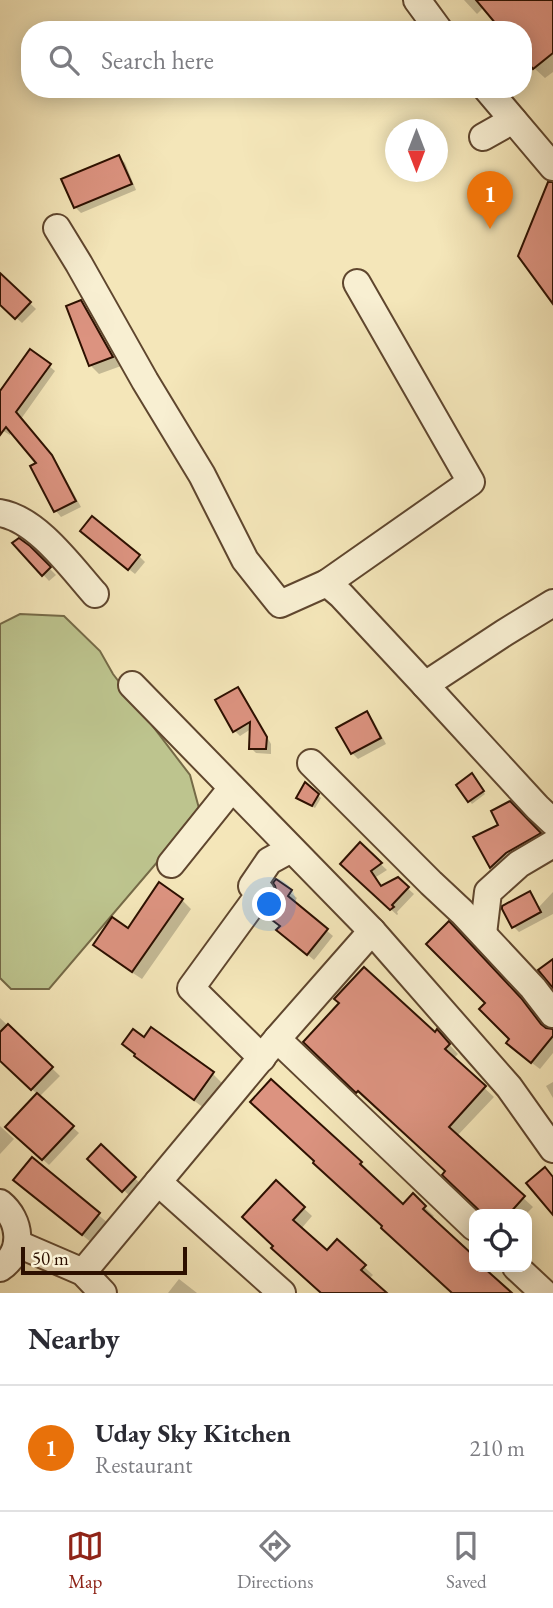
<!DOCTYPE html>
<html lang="en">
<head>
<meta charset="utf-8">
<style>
  :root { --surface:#fff; --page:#f7f7f7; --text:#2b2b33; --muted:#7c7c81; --line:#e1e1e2; --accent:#8f2418 }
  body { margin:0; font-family:"EB Garamond",serif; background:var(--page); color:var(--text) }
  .controls { position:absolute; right:21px; bottom:21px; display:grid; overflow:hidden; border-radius:14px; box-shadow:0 4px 18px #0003 }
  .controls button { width:63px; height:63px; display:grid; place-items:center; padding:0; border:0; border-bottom:2px solid var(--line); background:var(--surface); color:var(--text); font:35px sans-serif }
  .compass { position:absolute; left:385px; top:119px; width:63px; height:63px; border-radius:50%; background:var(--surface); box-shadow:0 4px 18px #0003; rotate:180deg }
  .scale { position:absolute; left:21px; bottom:18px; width:166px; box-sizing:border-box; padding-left:7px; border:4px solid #2d1000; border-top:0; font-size:19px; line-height:24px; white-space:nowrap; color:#2d1000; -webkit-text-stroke:5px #f8efd2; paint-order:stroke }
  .you { position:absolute; left:270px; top:905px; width:24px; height:24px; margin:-18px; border:5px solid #fff; border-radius:50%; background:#1a73e8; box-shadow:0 0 0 10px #1a73e833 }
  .badge { display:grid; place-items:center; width:46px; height:46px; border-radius:50%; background:var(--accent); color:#fff; font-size:23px; font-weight:700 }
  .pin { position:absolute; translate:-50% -58px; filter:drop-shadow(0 2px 4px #0008) }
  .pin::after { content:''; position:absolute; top:37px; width:24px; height:21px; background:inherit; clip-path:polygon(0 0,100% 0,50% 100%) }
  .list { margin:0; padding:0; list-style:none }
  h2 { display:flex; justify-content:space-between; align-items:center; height:91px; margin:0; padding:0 28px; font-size:30px }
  h2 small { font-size:23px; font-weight:400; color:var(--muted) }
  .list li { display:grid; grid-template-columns:46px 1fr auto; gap:21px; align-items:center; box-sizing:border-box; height:126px; padding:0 28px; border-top:2px solid var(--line) }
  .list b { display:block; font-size:26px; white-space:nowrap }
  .list p { margin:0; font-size:23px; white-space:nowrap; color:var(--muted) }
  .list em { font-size:23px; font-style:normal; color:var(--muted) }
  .icon { flex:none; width:38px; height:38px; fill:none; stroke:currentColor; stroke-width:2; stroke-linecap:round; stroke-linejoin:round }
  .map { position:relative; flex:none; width:553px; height:1293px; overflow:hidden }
  .search { position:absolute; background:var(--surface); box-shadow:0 4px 18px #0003; left:21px; right:21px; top:21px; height:77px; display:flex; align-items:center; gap:18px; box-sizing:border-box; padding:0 24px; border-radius:28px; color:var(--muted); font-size:26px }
  .sheet { height:217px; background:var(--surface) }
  nav { display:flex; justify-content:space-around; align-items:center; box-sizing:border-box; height:98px; border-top:2px solid var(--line); background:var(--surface); font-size:19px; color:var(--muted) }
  nav a { display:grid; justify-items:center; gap:4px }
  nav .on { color:var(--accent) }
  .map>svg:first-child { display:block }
  .green { fill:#bdc48e; stroke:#756a47; stroke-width:2 }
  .shadow { fill:#0003 }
  .building { fill:#dc9380; stroke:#2d1000; stroke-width:2 }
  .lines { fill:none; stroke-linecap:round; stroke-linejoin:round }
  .minor-casing { stroke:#5f462e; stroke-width:30 }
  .minor { stroke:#f8efd2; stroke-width:26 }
</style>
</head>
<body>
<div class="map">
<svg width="553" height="1293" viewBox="0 0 553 1293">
  <rect width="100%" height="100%" fill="#f4e6b9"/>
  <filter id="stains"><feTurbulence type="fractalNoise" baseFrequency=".00286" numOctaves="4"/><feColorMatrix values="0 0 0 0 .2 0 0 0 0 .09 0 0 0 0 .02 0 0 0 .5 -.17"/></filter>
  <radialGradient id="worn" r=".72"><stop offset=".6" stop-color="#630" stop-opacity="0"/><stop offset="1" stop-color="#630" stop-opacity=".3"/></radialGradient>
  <path class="green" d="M20 614 64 616 100 651 113 674 190 775 200 812 49 989H11L0 978V624Z"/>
  <g class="shadow">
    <path d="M464 0H553V72L545 78 534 68 523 30 484 7 477 14Z"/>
    <path d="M119 157 125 163 136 190 81 213 75 207Z"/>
    <path d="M2 277 36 309 22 323 0 303V280Z"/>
    <path d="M81 302 90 311 121 366 99 374 90 365Z"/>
    <path d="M49 366 55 371 21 419 57 463 81 507 61 517 56 511 32 467 39 464 12 431 10 435 0 429V394Z"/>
    <path d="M88 537 139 556 145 562 135 574Z"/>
    <path d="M14 543 29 548 56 575 49 581Z"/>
    <path d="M238 689 243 694 271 744V754L256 753 251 748V729L240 736 235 731Z"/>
    <path d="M366 714 373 720 386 744 358 759 352 753Z"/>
    <path d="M474 778 485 794 472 804 458 786Z"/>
    <path d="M306 785 321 798 315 808 301 800Z"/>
    <path d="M510 803 546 839 497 873 491 867 476 838 500 825Z"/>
    <path d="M360 845 387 870 376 877 382 887 397 879 414 894 397 912 398 914 397 915 342 864Z"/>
    <path d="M276 881 297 898 294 903 333 936 314 960 285 936 282 927 266 914 278 894Z"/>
    <path d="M159 885 182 900 191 909 142 979 104 954 95 945 128 930Z"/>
    <path d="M553 892V914L519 932 514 927 529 893 539 907Z"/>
    <path d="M0 1018 60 1076 39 1097 79 1133 49 1165 14 1133 37 1094 1 1060 0 1062Z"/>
    <path d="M535 1022 553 1036V1053L540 1069 516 1051 511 1039Z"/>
    <path d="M152 1029 213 1074 222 1083 204 1108 145 1065 124 1044 144 1040Z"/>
    <path d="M435 1035 446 1041 458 1054 453 1059 494 1097 457 1136 533 1207 526 1214H485L444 1175 448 1171 368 1098 366 1100 305 1042Z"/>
    <path d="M553 1082V1098L546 1086Z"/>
    <path d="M0 1126 14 1139 0 1154Z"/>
    <path d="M101 1147 141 1184 130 1196 90 1159Z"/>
    <path d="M32 1160 108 1223 92 1243 25 1189Z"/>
    <path d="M361 1163 370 1172 368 1174 403 1206 413 1196 434 1216 431 1219 474 1258V1267H485L509 1293H450L451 1290 324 1172Z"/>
    <path d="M276 1183 312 1216 301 1229 327 1253 337 1242 373 1275 369 1279 384 1293H322Z"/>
    <path d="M179 1279 197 1293H168Z"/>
  </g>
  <g class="building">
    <path d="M476 0H553V53L533 69 523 57V30H501Z"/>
    <path d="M119 155 132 184 74 208 61 179Z"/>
    <path d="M548 182H553V304L518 256Z"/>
    <path d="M0 273 31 302 15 319 0 305Z"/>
    <path d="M81 300 113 357 89 366 66 306Z"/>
    <path d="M30 349 51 364 16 412 52 455 76 501 54 512 30 466 36 463 6 427 0 435V391Z"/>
    <path d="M92 516 140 555 128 570 80 531Z"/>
    <path d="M19 538 30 546 51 567 42 576 12 543Z"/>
    <path d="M238 687 267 737 266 749H249L250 722 233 732 215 700Z"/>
    <path d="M367 711 381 738 351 754 336 728Z"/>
    <path d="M472 773 484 791 468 802 456 785Z"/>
    <path d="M305 782 319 794 312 806 296 798Z"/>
    <path d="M510 801 541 833 506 853 490 868 473 837 498 825 491 811Z"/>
    <path d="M360 842 382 863 371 871 381 886 398 877 409 887 392 905 394 907 390 910 340 864Z"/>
    <path d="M276 879 292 890 288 896 328 929 307 955 276 930 280 926 264 914 274 901 277 894 275 886 273 883Z"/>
    <path d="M159 882 183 899 132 972 93 945 112 917 128 928Z"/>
    <path d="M530 891 541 912 512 928 502 909V906Z"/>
    <path d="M449 921 521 998 541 1024 546 1028 553 1029V1036L531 1063 506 1043 509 1039 479 1009 485 1003 426 944Z"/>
    <path d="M553 959V988L538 970Z"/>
    <path d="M364 967 435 1032 437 1029 450 1044 445 1049 486 1086 449 1127 525 1196 509 1214H483L442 1175 445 1171 358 1091 356 1093 303 1042 339 1003 334 999Z"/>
    <path d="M8 1024 53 1067 31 1090 0 1061V1032Z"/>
    <path d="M151 1027 214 1072 194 1100 134 1056 135 1054 122 1044 133 1029 144 1037Z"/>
    <path d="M271 1079 362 1162 360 1164 403 1204 413 1193 426 1206 423 1209 474 1256V1267H483L512 1293H452L381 1228 382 1226 313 1163 314 1161 250 1102Z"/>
    <path d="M37 1093 74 1126 42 1160 5 1127Z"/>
    <path d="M101 1144 136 1177 122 1192 87 1159Z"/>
    <path d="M32 1157 100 1213 82 1235 13 1180Z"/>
    <path d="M545 1167 553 1177V1215L526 1183Z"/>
    <path d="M276 1180 305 1207 293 1220 327 1250 337 1239 366 1265 361 1270 387 1293H321L271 1248 273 1246 242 1217Z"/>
  </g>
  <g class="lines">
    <g class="minor-casing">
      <g id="minor">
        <path d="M417 0 439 30"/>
        <path d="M487 89 553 167"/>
        <path d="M483 137 513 120"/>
        <path d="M57 228 79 264 145 381 202 475 245 560 280 604 327 583 341 595 425 685 504 633 553 603"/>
        <path d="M0 513C37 519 71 567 95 594"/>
        <path d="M327 583 471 482 357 283"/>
        <path d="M132 685 372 931 509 1087 553 1149"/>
        <path d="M425 685 537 807 553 822"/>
        <path d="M311 763 431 883 462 912 533 988 553 1014"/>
        <path d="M171 864 232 788"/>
        <path d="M483 934 488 892 519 864 553 844"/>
        <path d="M277 1039 474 1227"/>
        <path d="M262 1058 191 988 261 892 252 886 269 861 291 849"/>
        <path d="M158 1182 282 1293"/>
        <path d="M0 1203C21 1220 25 1252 0 1268"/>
        <path d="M18 1244 83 1272 103 1293"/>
        <path d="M516 1267 544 1293"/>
        <path d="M83 1272 277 1039 372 931"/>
      </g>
    </g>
    <use href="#minor" class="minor"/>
  </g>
  <rect width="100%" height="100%" filter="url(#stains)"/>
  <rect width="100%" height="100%" fill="url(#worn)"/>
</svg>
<div class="controls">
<button><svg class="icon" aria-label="locate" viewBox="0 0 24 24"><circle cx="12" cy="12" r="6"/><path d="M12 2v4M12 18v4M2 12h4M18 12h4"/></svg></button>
</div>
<svg class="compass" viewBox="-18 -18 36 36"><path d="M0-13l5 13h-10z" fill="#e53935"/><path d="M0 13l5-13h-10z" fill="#7c7c81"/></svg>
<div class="scale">50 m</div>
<div class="you"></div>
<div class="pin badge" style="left:490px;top:229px;background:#e8710a">1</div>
<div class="search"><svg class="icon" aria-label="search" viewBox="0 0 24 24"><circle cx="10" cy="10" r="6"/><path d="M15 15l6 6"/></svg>Search here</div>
</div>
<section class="sheet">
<h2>Nearby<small></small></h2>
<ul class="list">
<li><span class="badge" style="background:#e8710a">1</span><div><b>Uday Sky Kitchen</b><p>Restaurant</p></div><em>210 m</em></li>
</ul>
</section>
<nav>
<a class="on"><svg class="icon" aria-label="map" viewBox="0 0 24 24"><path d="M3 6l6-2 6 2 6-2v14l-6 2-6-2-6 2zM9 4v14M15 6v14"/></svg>Map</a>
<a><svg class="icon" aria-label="directions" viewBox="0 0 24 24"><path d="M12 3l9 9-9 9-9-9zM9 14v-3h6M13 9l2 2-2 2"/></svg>Directions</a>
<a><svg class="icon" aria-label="saved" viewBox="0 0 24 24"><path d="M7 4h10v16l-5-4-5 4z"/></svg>Saved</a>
</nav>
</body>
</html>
